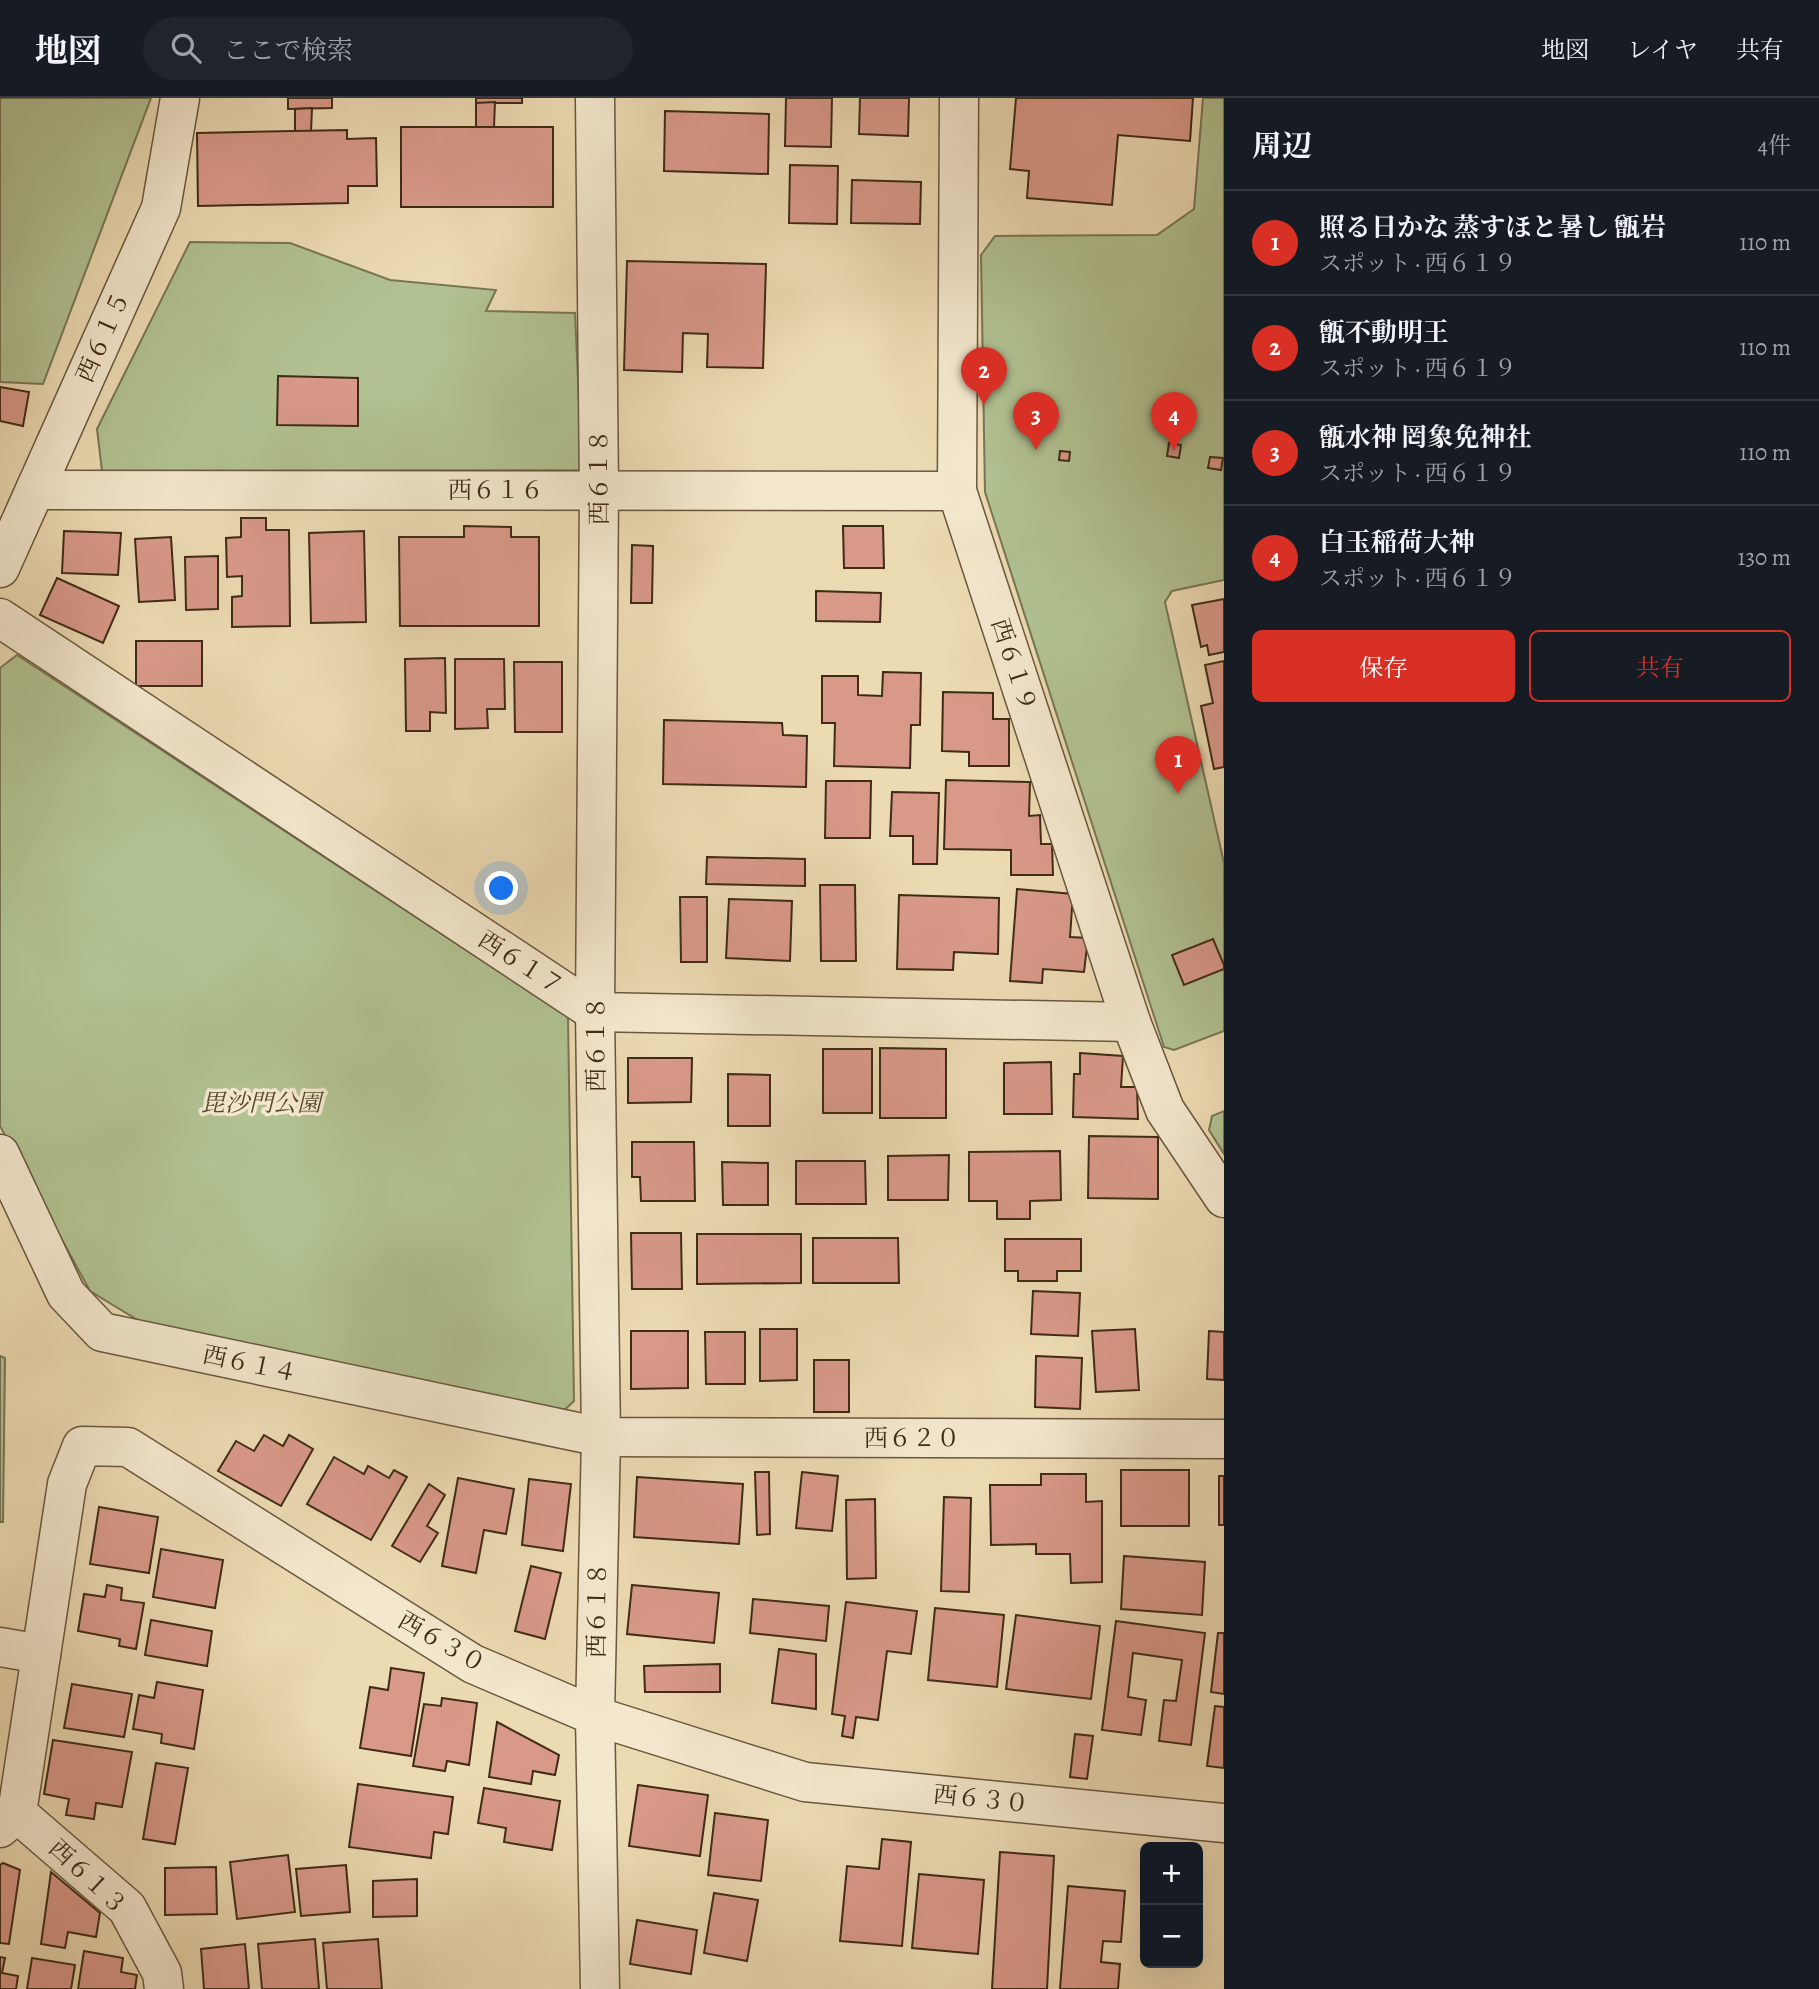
<!DOCTYPE html>
<html lang="ja">
<head>
<meta charset="utf-8">
<style>
  :root { --surface:#171b24; --page:#20242c; --text:#f1f3f6; --muted:#9ea1a6; --line:#363941; --accent:#d93025 }
  body { margin:0; font-family:Alegreya,"Noto Serif JP",serif; background:var(--page); color:var(--text) }
  .controls { position:absolute; right:21px; bottom:21px; display:grid; overflow:hidden; border-radius:10px; box-shadow:0 7px 28px #0002 }
  .controls button { width:63px; height:63px; display:grid; place-items:center; padding:0; border:0; border-bottom:2px solid var(--line); background:var(--surface); color:var(--text); font:35px sans-serif }
  .you { position:absolute; left:502px; top:791px; width:24px; height:24px; margin:-18px; border:5px solid #fff; border-radius:50%; background:#1a73e8; box-shadow:0 0 0 10px #1a73e833 }
  .badge { display:grid; place-items:center; width:46px; height:46px; border-radius:50%; background:var(--accent); color:#fff; font-size:23px; font-weight:700 }
  .pin { position:absolute; translate:-50% -58px; filter:drop-shadow(0 2px 4px #0008) }
  .pin::after { content:''; position:absolute; top:37px; width:24px; height:21px; background:inherit; clip-path:polygon(0 0,100% 0,50% 100%) }
  .list { margin:0; padding:0; list-style:none }
  h2 { display:flex; justify-content:space-between; align-items:center; height:91px; margin:0; padding:0 28px; font-size:30px }
  h2 small { font-size:23px; font-weight:400; color:var(--muted) }
  .list li { display:grid; grid-template-columns:46px 1fr auto; gap:21px; align-items:center; box-sizing:border-box; height:105px; padding:0 28px; border-top:2px solid var(--line) }
  .list b { display:block; font-size:26px; white-space:nowrap }
  .list p { margin:0; font-size:23px; white-space:nowrap; color:var(--muted) }
  .list em { font-size:23px; font-style:normal; color:var(--muted) }
  .actions { display:flex; gap:14px; padding:21px 28px }
  .actions a { flex:1; padding:16px 0; border:2px solid var(--accent); border-radius:10px; text-align:center; font-size:24px; color:var(--accent) }
  .actions .main { background:var(--accent); color:#fff }
  .icon { flex:none; width:38px; height:38px; fill:none; stroke:currentColor; stroke-width:2; stroke-linecap:round; stroke-linejoin:round }
  .map { position:relative; flex:none; width:1224px; height:1891px; overflow:hidden }
  header { display:flex; align-items:center; gap:42px; box-sizing:border-box; height:98px; padding:0 35px; background:var(--surface); border-bottom:2px solid var(--line) }
  header strong { font-size:33px }
  nav { display:flex; gap:38px; margin-inline-start:auto; font-size:24px }
  .search { width:490px; height:63px; background:var(--page); display:flex; align-items:center; gap:18px; box-sizing:border-box; padding:0 24px; border-radius:38px; color:var(--muted); font-size:26px }
  main { display:flex }
  aside { flex:1; background:var(--surface) }
  .map>svg:first-child { display:block }
  .green { fill:#b1c191; stroke:#787654; stroke-width:2 }
  .building { fill:#d99989; stroke:#3f2b16; stroke-width:2 }
  .lines { fill:none; stroke-linecap:round; stroke-linejoin:round }
  .street-casing { stroke:#6a573d; stroke-width:41 }
  .street { stroke:#f3e7cd; stroke-width:38 }
  .labels { text-anchor:middle; stroke-width:7; stroke-linejoin:round; paint-order:stroke }
  .street-label { font-size:24px; fill:#3f2b16; stroke:#f3e7cd }
  .park-label { font-size:24px; font-style:italic; fill:#56492f; stroke:#f3e7cd }
</style>
</head>
<body>
<header>
<strong>地図</strong>
<div class="search"><svg class="icon" aria-label="search" viewBox="0 0 24 24"><circle cx="10" cy="10" r="6"/><path d="M15 15l6 6"/></svg>ここで検索</div>
<nav><a>地図</a><a>レイヤ</a><a>共有</a></nav>
</header>
<main>
<div class="map">
<svg width="1224" height="1891" viewBox="0 0 1224 1891">
  <rect width="100%" height="100%" fill="#ecdab2"/>
  <filter id="stains"><feTurbulence type="fractalNoise" baseFrequency=".00286" numOctaves="4"/><feColorMatrix values="0 0 0 0 .2 0 0 0 0 .09 0 0 0 0 .02 0 0 0 .5 -.17"/></filter>
  <radialGradient id="worn" r=".72"><stop offset=".6" stop-color="#630" stop-opacity="0"/><stop offset="1" stop-color="#630" stop-opacity=".3"/></radialGradient>
  <g class="green">
    <path d="M0 0H151L43 286 0 284Z"/>
    <path d="M1203 0H1224V482L1172 493 1165 504 1224 765V933L1174 952 1164 949 985 394 981 157 995 138 1157 137 1194 111Z"/>
    <path d="M190 144 290 145 390 182 496 192 486 213 575 215 582 372 102 373 97 331Z"/>
    <path d="M17 557 568 919 574 1303 559 1317 141 1224 90 1193 0 1028V570Z"/>
    <path d="M1224 1013V1056L1209 1032 1212 1018Z"/>
    <path d="M0 1258 5 1260 3 1424H0Z"/>
  </g>
  <g class="building">
    <path d="M288 0H332V10L288 11Z"/>
    <rect x="476" y="0" width="46" height="5"/>
    <path d="M786 0H832L831 49 785 48Z"/>
    <path d="M860 0H909L908 38 859 36Z"/>
    <path d="M1016 0H1193L1190 43 1118 37 1112 107 1027 100 1029 73 1010 71Z"/>
    <path d="M495 4 494 29H476V5Z"/>
    <path d="M312 10 311 33 295 34V11Z"/>
    <path d="M665 13 769 16 768 76 664 73Z"/>
    <rect x="401" y="29" width="152" height="80"/>
    <path d="M347 32V41L376 40 377 88H348V105L198 108 197 35Z"/>
    <path d="M790 67 838 68 837 126 789 125Z"/>
    <path d="M852 82 921 84 920 126 851 125Z"/>
    <path d="M627 163 766 166 763 270 707 269 708 236 683 235 682 274 624 272Z"/>
    <path d="M278 278 358 280V328L277 327Z"/>
    <path d="M0 289 29 294 23 328 0 323Z"/>
    <path d="M1039 306 1048 307 1047 316 1038 315Z"/>
    <path d="M1169 345 1181 347 1179 360 1167 358Z"/>
    <path d="M1060 353 1070 354 1069 363 1059 362Z"/>
    <path d="M1210 359 1223 360 1221 372 1208 370Z"/>
    <path d="M241 420H266V432H289L290 528 232 529V499L242 498V478L227 479 226 440 241 439Z"/>
    <path d="M464 428 511 429V439H539V528H400L399 439H464Z"/>
    <path d="M843 428H883L884 470H844Z"/>
    <path d="M64 433 121 435 118 477 62 475Z"/>
    <path d="M364 433 366 524 311 525 309 435Z"/>
    <path d="M171 439 175 502 139 504 135 441Z"/>
    <path d="M632 447 653 448 652 505H631Z"/>
    <path d="M218 458V511L186 512 185 459Z"/>
    <path d="M57 480 119 508 103 545 40 517Z"/>
    <path d="M816 493 881 495 880 524 816 523Z"/>
    <path d="M1224 501V554L1209 557 1207 547 1201 549 1192 507Z"/>
    <rect x="136" y="543" width="66" height="45"/>
    <path d="M445 560 446 615 430 614V633H406L405 561Z"/>
    <path d="M455 561H504L505 611H487L488 630 455 631Z"/>
    <path d="M1224 563V669L1214 671 1201 608 1213 605 1205 567Z"/>
    <path d="M514 564H562V634H515Z"/>
    <path d="M883 574 921 575 920 627H911L910 670 834 668 835 625H822V578H858V597L882 598Z"/>
    <path d="M943 594 993 595V621H1009V668H969V654L942 653Z"/>
    <path d="M664 622 782 625 783 637 807 638 806 689 663 686Z"/>
    <path d="M946 682 1030 684 1029 718 1040 717 1041 746H1052L1053 777H1011V752L944 751Z"/>
    <path d="M826 683H871L870 740H825Z"/>
    <path d="M892 694 939 695 937 766H913V738H890Z"/>
    <path d="M707 759 805 761V788L706 786Z"/>
    <path d="M820 787H855L856 863H821Z"/>
    <path d="M1017 791 1073 796 1070 839 1088 840 1084 874 1043 871 1042 885 1010 883Z"/>
    <path d="M899 797 999 800 998 856 954 854 953 872 897 871Z"/>
    <path d="M680 799H707V864H681Z"/>
    <path d="M729 801 792 803 790 863 726 860Z"/>
    <path d="M1213 841 1224 867V871L1184 887 1172 857Z"/>
    <path d="M880 950 946 951V1020H880Z"/>
    <rect x="823" y="951" width="49" height="64"/>
    <path d="M1080 955 1123 958 1121 989H1137L1138 1021 1073 1019 1074 976H1080Z"/>
    <path d="M628 960H692L691 1004 628 1005Z"/>
    <path d="M1051 964 1052 1016H1004V965Z"/>
    <path d="M728 976 770 977V1028H728Z"/>
    <path d="M1089 1038 1158 1039V1101L1088 1100Z"/>
    <path d="M632 1044H694L695 1103H641L640 1079H632Z"/>
    <path d="M1060 1053 1061 1102 1030 1103V1121H997V1103H969V1054Z"/>
    <path d="M949 1057 948 1102H888V1058Z"/>
    <path d="M796 1063H865L866 1106H796Z"/>
    <path d="M722 1064 768 1065V1107H723Z"/>
    <path d="M631 1135H681L682 1191H632Z"/>
    <path d="M697 1136H801V1185L697 1186Z"/>
    <path d="M813 1140H898L899 1185H813Z"/>
    <path d="M1005 1141H1081V1173H1057V1183H1018V1173H1005Z"/>
    <path d="M1033 1193 1080 1195 1078 1238 1031 1236Z"/>
    <path d="M760 1231H797V1282L760 1283Z"/>
    <path d="M1135 1231 1139 1292 1096 1294 1092 1233Z"/>
    <path d="M631 1233H688V1290L631 1291Z"/>
    <path d="M1209 1233 1224 1234V1282L1207 1281Z"/>
    <path d="M705 1234H745V1286H706Z"/>
    <path d="M1036 1258 1082 1260 1080 1311 1035 1309Z"/>
    <rect x="814" y="1262" width="35" height="52"/>
    <path d="M264 1337 283 1348 289 1337 313 1351 281 1408 218 1373 236 1343 254 1353Z"/>
    <path d="M334 1359 364 1376 368 1368 389 1380 394 1372 407 1379 371 1442 307 1406Z"/>
    <rect x="1121" y="1372" width="68" height="56"/>
    <path d="M755 1374H769L770 1436 757 1437Z"/>
    <path d="M802 1374 838 1378 832 1433 796 1430Z"/>
    <path d="M1041 1376H1086V1404L1102 1403V1484L1071 1485 1070 1456H1036V1446L991 1447 990 1387H1041Z"/>
    <rect x="1219" y="1378" width="5" height="49"/>
    <path d="M637 1379 743 1386 739 1446 634 1439Z"/>
    <path d="M458 1380 514 1391 506 1436 484 1432 476 1475 442 1468Z"/>
    <path d="M529 1381 571 1386 563 1453 522 1447Z"/>
    <path d="M429 1386 445 1397 427 1428 438 1435 420 1464 392 1448Z"/>
    <path d="M944 1399 971 1400 969 1494 941 1493Z"/>
    <path d="M875 1401 876 1480 847 1481 846 1402Z"/>
    <path d="M99 1409 158 1419 149 1475 90 1466Z"/>
    <path d="M161 1451 223 1462 215 1510 153 1499Z"/>
    <path d="M1124 1458 1205 1464 1202 1517 1121 1511Z"/>
    <path d="M531 1468 561 1475 545 1541 515 1533Z"/>
    <path d="M107 1487 122 1490 121 1502 144 1505 136 1551 119 1548 120 1541 78 1533 84 1496 105 1499Z"/>
    <path d="M632 1487 719 1495 714 1545 627 1536Z"/>
    <path d="M753 1501 829 1508 826 1543 750 1535Z"/>
    <path d="M846 1504 917 1513 911 1556 887 1553 878 1622 856 1619 853 1640 842 1638 845 1618 832 1616Z"/>
    <path d="M935 1510 1004 1517 997 1589 928 1582Z"/>
    <path d="M1016 1517 1100 1528 1091 1601 1006 1591Z"/>
    <path d="M151 1522 212 1533 207 1568 145 1557Z"/>
    <path d="M1116 1523 1205 1535 1191 1647 1159 1643 1164 1602 1176 1603 1182 1562 1133 1555 1128 1599 1146 1602 1141 1637 1102 1632Z"/>
    <path d="M1218 1535H1224V1596L1211 1594Z"/>
    <path d="M779 1551 816 1556V1611L772 1605Z"/>
    <path d="M720 1566V1594H645L644 1568Z"/>
    <path d="M391 1570 424 1575 411 1658 360 1650 370 1589 388 1592Z"/>
    <path d="M157 1584 203 1592 194 1651 161 1645 162 1636 133 1631 139 1597 154 1600Z"/>
    <path d="M72 1586 132 1596 124 1639 64 1630Z"/>
    <path d="M442 1600 477 1605 469 1667 447 1663 445 1673 413 1668 424 1606 441 1608Z"/>
    <path d="M1215 1608 1224 1609V1670L1207 1668Z"/>
    <path d="M497 1624 559 1657 555 1677 533 1673 531 1686 489 1679Z"/>
    <path d="M1075 1636 1093 1638 1087 1681 1070 1679Z"/>
    <path d="M53 1642 132 1654 122 1709 96 1705 94 1721 66 1717 69 1701 44 1696Z"/>
    <path d="M156 1665 188 1670 175 1746 143 1741Z"/>
    <path d="M358 1686 453 1699 448 1736 434 1734 431 1760 349 1749Z"/>
    <path d="M638 1687 708 1697 700 1758 629 1748Z"/>
    <path d="M484 1690 560 1703 552 1752 504 1744 506 1730 478 1725Z"/>
    <path d="M715 1715 768 1722 761 1783 708 1777Z"/>
    <path d="M882 1741 911 1744 902 1848 840 1843 847 1768 879 1771Z"/>
    <path d="M1000 1754 1054 1758 1047 1891H992Z"/>
    <path d="M288 1757 295 1814 237 1821 230 1764Z"/>
    <path d="M3 1765 20 1772 9 1846 0 1845V1767Z"/>
    <path d="M346 1767 350 1814 301 1818 296 1771Z"/>
    <path d="M216 1769 217 1816 165 1817V1770Z"/>
    <path d="M51 1774 100 1815 96 1839 68 1834 65 1850 41 1846Z"/>
    <path d="M919 1776 984 1782 978 1856 912 1850Z"/>
    <path d="M417 1781V1818L373 1819V1783Z"/>
    <path d="M1068 1788 1125 1793 1121 1844 1103 1843 1101 1864 1120 1866 1118 1891H1060Z"/>
    <path d="M714 1795 758 1802 747 1863 704 1855Z"/>
    <path d="M637 1822 697 1832 691 1876 630 1866Z"/>
    <path d="M315 1841 319 1891H262L258 1846Z"/>
    <path d="M378 1841 382 1891H327L323 1845Z"/>
    <path d="M245 1846 249 1891H204L201 1851Z"/>
    <path d="M84 1853 123 1860 121 1874 137 1877 135 1891H78Z"/>
    <path d="M0 1859 5 1860 2 1875 18 1878 16 1891H0Z"/>
    <path d="M32 1860 75 1867 71 1891H27Z"/>
  </g>
  <g class="lines">
    <g class="street-casing">
      <g id="street">
        <path d="M595 0 599 392 595 914 601 1339 595 1618 600 1891"/>
        <path d="M959 0 957 393 1131 924 1165 1012 1224 1100"/>
        <path d="M35 392 957 393"/>
        <path d="M0 470 161 110 180 0"/>
        <path d="M0 520 595 914 1131 924"/>
        <path d="M0 1056 66 1196 102 1234 601 1339 1224 1341"/>
        <path d="M0 1549 41 1556"/>
        <path d="M17 1715 127 1810 162 1875 164 1891"/>
        <path d="M0 1730 17 1715 67 1386 82 1348 128 1349 473 1566 595 1618 805 1684 1224 1725"/>
      </g>
    </g>
    <use href="#street" class="street"/>
  </g>
  <g class="labels">
    <g class="street-label">
      <text transform="translate(103 239) rotate(-66)" y="8">西６１５</text>
      <text transform="translate(599 379) rotate(-90)" y="8">西６１８</text>
      <text x="496" y="400">西６１６</text>
      <text transform="translate(1014 567) rotate(72)" y="8">西６１９</text>
      <text transform="translate(521 865) rotate(33)" y="8">西６１７</text>
      <text transform="translate(596 946) rotate(-90)" y="8">西６１８</text>
      <text transform="translate(250 1266) rotate(12)" y="8">西６１４</text>
      <text x="912" y="1348">西６２０</text>
      <text transform="translate(597 1512) rotate(-89)" y="8">西６１８</text>
      <text transform="translate(442 1544) rotate(30)" y="8">西６３０</text>
      <text transform="translate(981 1701) rotate(6)" y="8">西６３０</text>
      <text transform="translate(88 1779) rotate(43)" y="8">西６１３</text>
    </g>
    <g class="park-label">
      <text x="261" y="1013">毘沙門公園</text>
    </g>
  </g>
  <rect width="100%" height="100%" filter="url(#stains)"/>
  <rect width="100%" height="100%" fill="url(#worn)"/>
</svg>
<div class="controls">
<button>+</button>
<button>−</button>
</div>
<div class="you"></div>
<div class="pin badge" style="left:1178px;top:696px">1</div>
<div class="pin badge" style="left:984px;top:307px">2</div>
<div class="pin badge" style="left:1036px;top:352px">3</div>
<div class="pin badge" style="left:1174px;top:352px">4</div>
</div>
<aside>
<h2>周辺<small>4件</small></h2>
<ul class="list">
<li><span class="badge">1</span><div><b>照る日かな 蒸すほと暑し 甑岩</b><p>スポット · 西６１９</p></div><em>110 m</em></li>
<li><span class="badge">2</span><div><b>甑不動明王</b><p>スポット · 西６１９</p></div><em>110 m</em></li>
<li><span class="badge">3</span><div><b>甑水神 罔象免神社</b><p>スポット · 西６１９</p></div><em>110 m</em></li>
<li><span class="badge">4</span><div><b>白玉稲荷大神</b><p>スポット · 西６１９</p></div><em>130 m</em></li>
</ul>
<div class="actions"><a class="main">保存</a><a>共有</a></div>
</aside>
</main>
</body>
</html>
